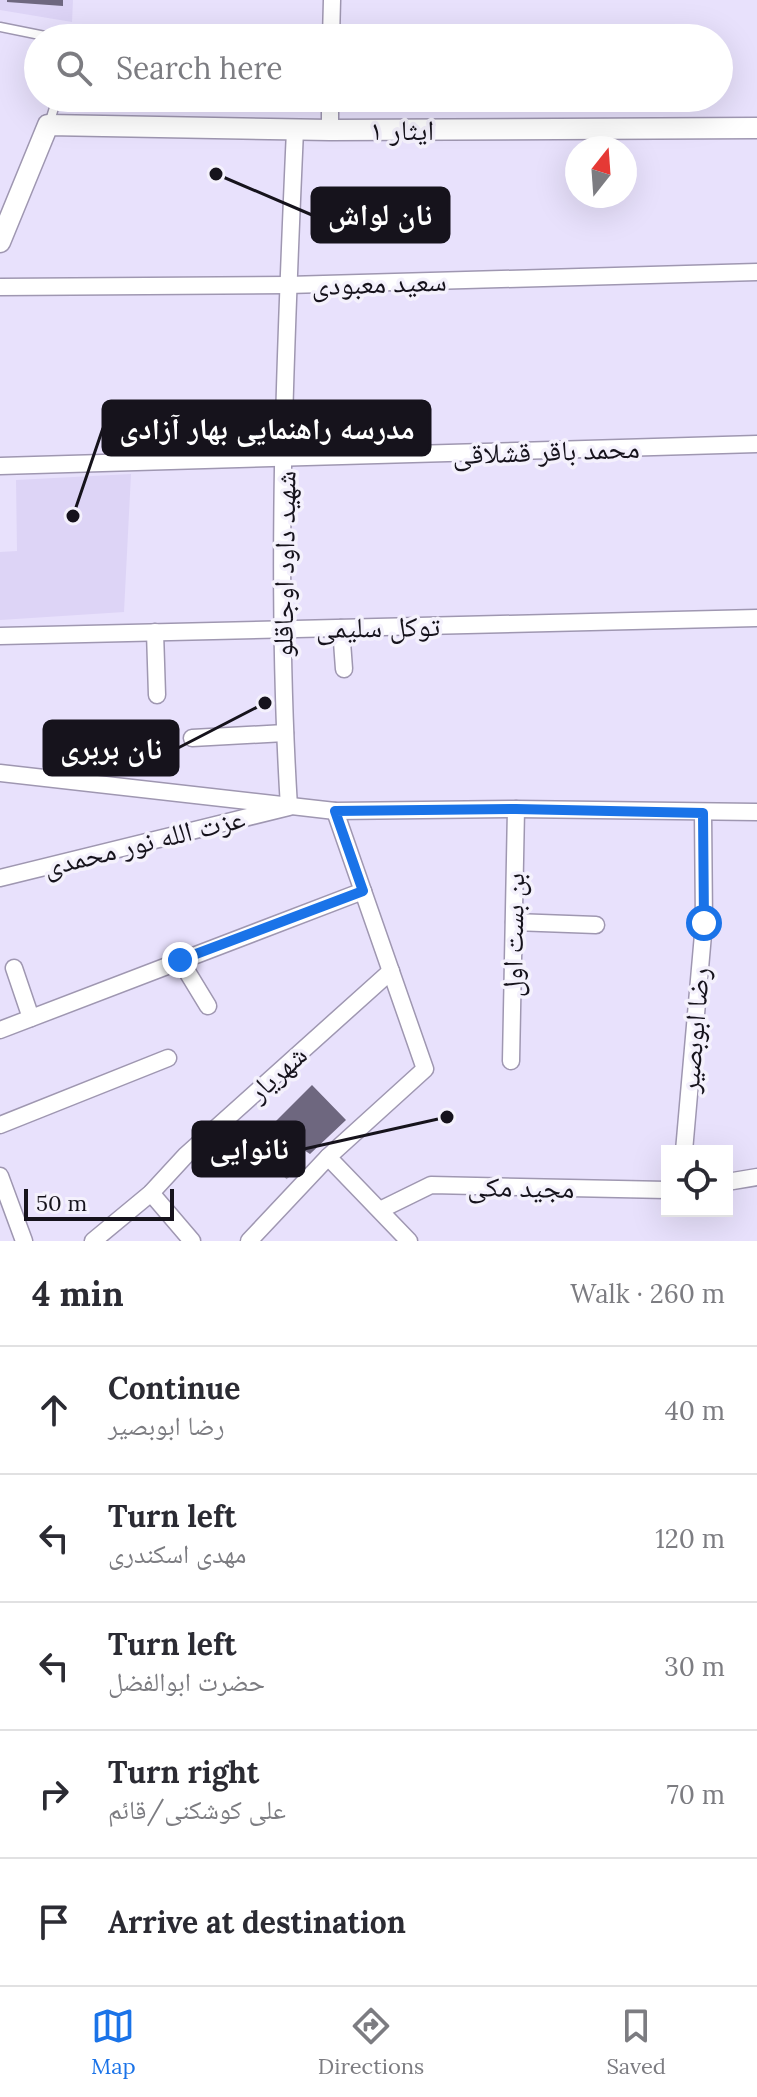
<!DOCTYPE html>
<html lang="en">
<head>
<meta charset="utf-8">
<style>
  :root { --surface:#fff; --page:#f7f7f7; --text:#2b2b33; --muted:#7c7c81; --line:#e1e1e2; --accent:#1a73e8 }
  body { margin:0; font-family:Lora,"Noto Naskh Arabic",serif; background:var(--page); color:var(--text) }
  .controls { position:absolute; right:24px; bottom:24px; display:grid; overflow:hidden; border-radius:0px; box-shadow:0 8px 32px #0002 }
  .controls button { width:72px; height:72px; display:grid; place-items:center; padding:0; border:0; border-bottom:2px solid var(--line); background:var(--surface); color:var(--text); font:40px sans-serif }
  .compass { position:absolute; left:565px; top:136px; width:72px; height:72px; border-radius:50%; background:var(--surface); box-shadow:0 8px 32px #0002; rotate:17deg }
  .scale { position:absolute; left:24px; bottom:20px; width:150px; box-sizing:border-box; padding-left:8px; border:4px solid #16131c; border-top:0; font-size:22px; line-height:28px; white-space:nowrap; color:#16131c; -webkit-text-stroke:6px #f4f1fc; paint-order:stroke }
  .stop { position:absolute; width:24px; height:24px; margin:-18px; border:6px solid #1a73e8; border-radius:50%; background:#fff }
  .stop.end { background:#1a73e8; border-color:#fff; box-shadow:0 2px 8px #0008 }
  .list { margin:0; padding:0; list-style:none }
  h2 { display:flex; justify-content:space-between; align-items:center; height:104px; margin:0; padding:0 32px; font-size:34px }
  h2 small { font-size:26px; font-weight:400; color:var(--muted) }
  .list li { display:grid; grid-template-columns:52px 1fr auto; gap:24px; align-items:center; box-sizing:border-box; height:128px; padding:0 32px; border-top:2px solid var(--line) }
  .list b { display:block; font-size:30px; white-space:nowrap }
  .list p { margin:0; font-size:26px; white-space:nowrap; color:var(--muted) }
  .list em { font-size:26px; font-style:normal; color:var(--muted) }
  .icon { flex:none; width:44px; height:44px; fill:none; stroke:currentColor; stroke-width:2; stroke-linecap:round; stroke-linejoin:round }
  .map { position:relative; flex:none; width:757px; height:1241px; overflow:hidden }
  .search { position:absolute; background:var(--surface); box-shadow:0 8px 32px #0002; left:24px; right:24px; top:24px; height:88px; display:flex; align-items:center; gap:20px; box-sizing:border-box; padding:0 28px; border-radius:44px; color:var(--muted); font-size:30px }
  .sheet { height:744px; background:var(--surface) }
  nav { display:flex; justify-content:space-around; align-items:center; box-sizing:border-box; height:112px; border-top:2px solid var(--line); background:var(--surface); font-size:22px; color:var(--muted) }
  nav a { display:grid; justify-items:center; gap:4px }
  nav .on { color:var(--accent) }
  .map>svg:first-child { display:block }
  .built { fill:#ddd4f6 }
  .building { fill:#6e677f }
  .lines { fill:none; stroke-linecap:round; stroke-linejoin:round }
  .service-casing { stroke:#9f97b1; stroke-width:11 }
  .minor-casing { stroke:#9f97b1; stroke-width:19 }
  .tertiary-casing { stroke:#9f97b1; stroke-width:23 }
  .path { stroke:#a8a3b8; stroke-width:4; stroke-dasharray:4 4; stroke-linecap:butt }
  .service { stroke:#fff; stroke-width:8 }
  .minor { stroke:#fff; stroke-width:16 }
  .tertiary { stroke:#fff; stroke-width:20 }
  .route { stroke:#1a73e8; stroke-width:10 }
  .labels { text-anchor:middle; stroke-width:7; stroke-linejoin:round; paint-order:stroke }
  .street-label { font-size:28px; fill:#16131c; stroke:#f4f1fc }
  .leader { fill:none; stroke:#16131c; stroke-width:3 }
  .callout-dot { fill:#16131c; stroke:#f4f1fc; stroke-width:3 }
  .callout { fill:#16131c; stroke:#16131c; stroke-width:3 }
  .callout-label { font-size:30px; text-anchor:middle; font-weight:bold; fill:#fff }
</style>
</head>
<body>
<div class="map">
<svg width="757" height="1241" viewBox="0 0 757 1241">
  <rect width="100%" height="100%" fill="#e8e1fc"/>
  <g class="built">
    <path d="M0 0H73L72 22 0 10Z"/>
    <path d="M131 474 124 612 0 620V552L17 551 16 480Z"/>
  </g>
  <g class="building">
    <path d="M7 0H63V6L7 2Z"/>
    <path d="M312 1085 346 1120 310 1154 304 1150 293 1163 263 1134Z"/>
  </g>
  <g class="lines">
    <g class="service-casing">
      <g id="service">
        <path d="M0 27 55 38"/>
        <path d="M49 124 57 98"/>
      </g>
    </g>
    <g class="minor-casing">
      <g id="minor">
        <path d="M331 38 332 0"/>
        <path d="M330 130V98"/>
        <path d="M0 287 288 285 757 272"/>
        <path d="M0 466 757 444"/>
        <path d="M341 628 344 669"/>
        <path d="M155 632 157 695"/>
        <path d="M0 636 757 618"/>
        <path d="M192 738 285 733"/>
        <path d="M0 773 335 811 516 809 757 812"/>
        <path d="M0 878 289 807C275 582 285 355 295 130"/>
        <path d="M514 922 596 925"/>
        <path d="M180 960 208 1006"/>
        <path d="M14 968 31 1018"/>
        <path d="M0 1030 363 891"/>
        <path d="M511 1061 516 809"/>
        <path d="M0 1125 168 1058"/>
        <path d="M684 1151 704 923 703 813"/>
        <path d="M328 1157 409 1241"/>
        <path d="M0 1176 24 1241"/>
        <path d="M727 1182 757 1177"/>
        <path d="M151 1193 192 1241"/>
        <path d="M380 1210 431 1185 667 1190"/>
        <path d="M93 1241 151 1193 186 1155 391 971"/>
        <path d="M249 1241 328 1157 425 1069 335 811"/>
      </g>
    </g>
    <g class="tertiary-casing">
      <path id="tertiary" d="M0 242 48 125 330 130 757 128"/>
    </g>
    <path class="path" d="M242 1129 288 1178"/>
    <use href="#service" class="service"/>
    <use href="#minor" class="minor"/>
    <use href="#tertiary" class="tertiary"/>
  </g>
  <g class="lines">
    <path class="route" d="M180 960 363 891 335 811 516 809 703 813 704 923"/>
  </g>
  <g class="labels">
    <g class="street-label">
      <text x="402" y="140">ایثار ۱</text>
      <text transform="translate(379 283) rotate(-2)" y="10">سعید معبودی</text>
      <text transform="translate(546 451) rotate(-2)" y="10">محمد باقر قشلاقی</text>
      <text transform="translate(284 564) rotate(-89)" y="10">شهید داود اوجاقلو</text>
      <text transform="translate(378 627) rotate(-1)" y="10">توکل سلیمی</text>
      <text transform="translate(144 842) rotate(-14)" y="10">عزت الله نور محمدی</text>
      <text transform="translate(513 935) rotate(-89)" y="10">بن بست اول</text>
      <text transform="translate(694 1030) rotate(-85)" y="10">رضا ابوبصیر</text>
      <text transform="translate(277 1073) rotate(-42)" y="10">شهریار</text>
      <text transform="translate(521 1187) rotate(1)" y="10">مجید مکی</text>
    </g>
  </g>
  <path class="leader" d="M216 174L312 215M73 516L103 428M265 703L178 748M447 1117L304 1149"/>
  <g class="callout-dot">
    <circle cx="216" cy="174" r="8"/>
    <circle cx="73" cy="516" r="8"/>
    <circle cx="265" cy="703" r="8"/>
    <circle cx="447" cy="1117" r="8"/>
  </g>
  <g class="callout">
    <rect x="312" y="188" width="137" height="54" rx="8"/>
    <rect x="103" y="401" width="327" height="54" rx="8"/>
    <rect x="44" y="721" width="134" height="54" rx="8"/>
    <rect x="193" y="1122" width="111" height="54" rx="8"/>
  </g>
  <g class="callout-label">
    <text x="380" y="225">نان لواش</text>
    <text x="267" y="439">مدرسه راهنمایی بهار آزادی</text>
    <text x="111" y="759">نان بربری</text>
    <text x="249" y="1159">نانوایی</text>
  </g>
</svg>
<div class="controls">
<button><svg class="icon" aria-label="locate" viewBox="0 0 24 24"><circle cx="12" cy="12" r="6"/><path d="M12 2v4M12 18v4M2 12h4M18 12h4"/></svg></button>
</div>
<svg class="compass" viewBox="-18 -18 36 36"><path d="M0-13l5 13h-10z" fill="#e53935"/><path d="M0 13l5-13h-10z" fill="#7c7c81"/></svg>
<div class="scale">50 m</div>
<div class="stop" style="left:704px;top:923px"></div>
<div class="stop end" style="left:180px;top:960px"></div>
<div class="search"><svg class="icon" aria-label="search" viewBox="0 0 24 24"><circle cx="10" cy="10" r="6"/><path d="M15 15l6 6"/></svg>Search here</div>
</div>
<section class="sheet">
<h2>4 min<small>Walk · 260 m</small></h2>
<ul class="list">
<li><svg class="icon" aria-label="ahead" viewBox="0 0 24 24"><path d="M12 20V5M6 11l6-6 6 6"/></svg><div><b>Continue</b><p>رضا ابوبصیر</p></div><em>40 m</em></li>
<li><svg class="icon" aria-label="left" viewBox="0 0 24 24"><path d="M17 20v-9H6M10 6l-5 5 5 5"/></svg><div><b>Turn left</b><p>مهدی اسکندری</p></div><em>120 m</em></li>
<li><svg class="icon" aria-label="left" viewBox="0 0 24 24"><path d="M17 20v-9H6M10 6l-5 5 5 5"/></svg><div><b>Turn left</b><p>حضرت ابوالفضل</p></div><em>30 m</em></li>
<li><svg class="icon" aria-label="right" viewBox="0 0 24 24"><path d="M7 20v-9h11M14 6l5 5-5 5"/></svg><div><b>Turn right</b><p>علی کوشکنی/قائم</p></div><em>70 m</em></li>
<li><svg class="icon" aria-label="arrive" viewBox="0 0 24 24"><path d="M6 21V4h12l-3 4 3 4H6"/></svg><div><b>Arrive at destination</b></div></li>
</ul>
</section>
<nav>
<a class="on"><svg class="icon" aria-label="map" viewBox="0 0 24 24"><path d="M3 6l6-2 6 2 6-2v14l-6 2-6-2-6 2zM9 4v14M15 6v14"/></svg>Map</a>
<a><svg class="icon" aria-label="directions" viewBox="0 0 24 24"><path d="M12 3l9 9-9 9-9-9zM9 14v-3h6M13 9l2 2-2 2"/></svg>Directions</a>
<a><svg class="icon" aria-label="saved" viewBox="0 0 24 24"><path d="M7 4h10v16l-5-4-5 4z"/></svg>Saved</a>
</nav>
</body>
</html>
